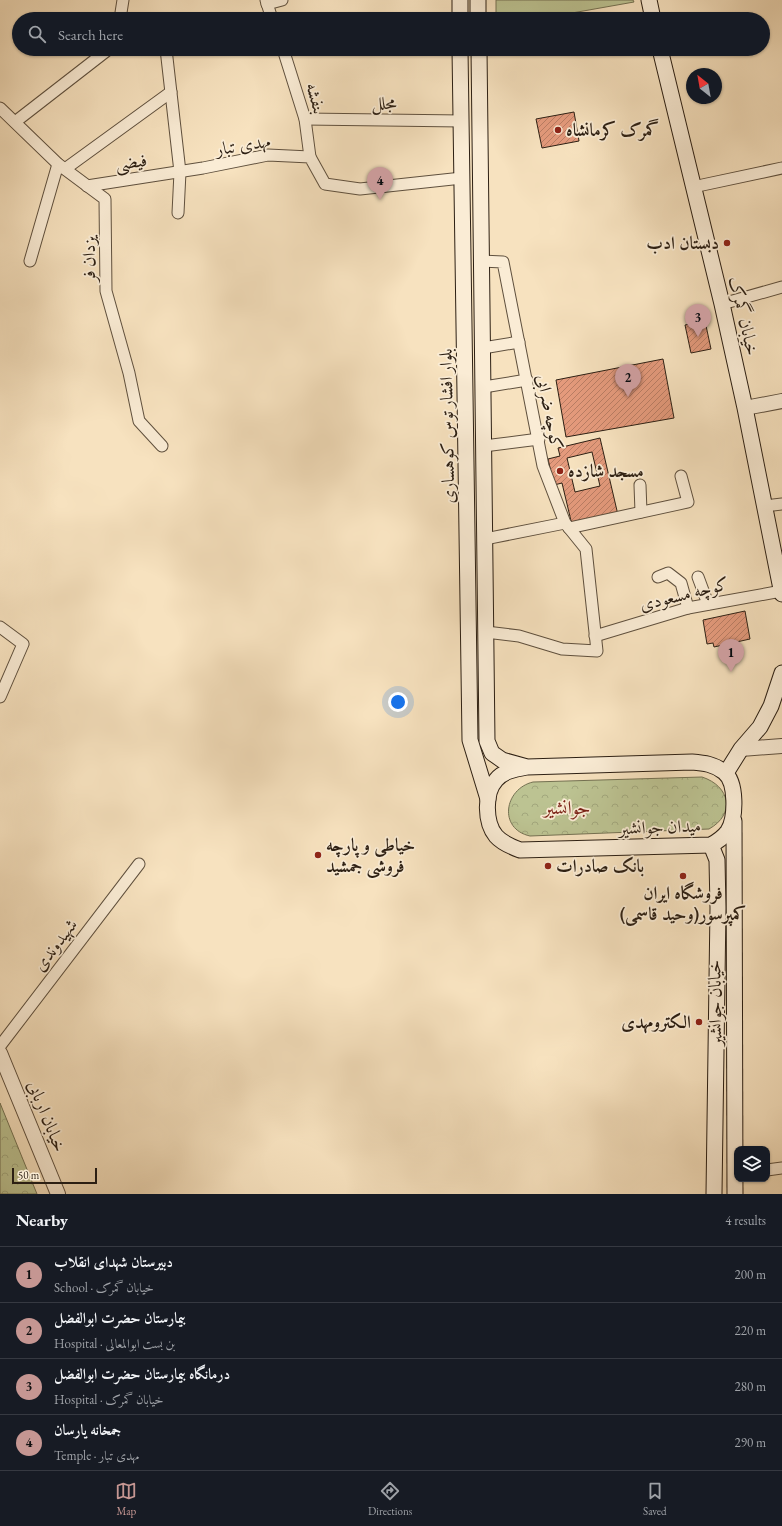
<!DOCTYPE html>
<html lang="en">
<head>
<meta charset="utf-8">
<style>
  :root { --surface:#171b24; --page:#20242c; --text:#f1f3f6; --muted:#9ea1a6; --line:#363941; --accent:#c59692 }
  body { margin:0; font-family:"EB Garamond",Amiri,serif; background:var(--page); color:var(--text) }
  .controls { position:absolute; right:12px; bottom:12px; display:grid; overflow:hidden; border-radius:8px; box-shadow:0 1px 3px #0004 }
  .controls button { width:36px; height:36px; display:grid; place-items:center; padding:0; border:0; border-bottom:1px solid var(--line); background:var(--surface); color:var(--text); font:20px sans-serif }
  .compass { position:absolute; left:686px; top:68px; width:36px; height:36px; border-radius:50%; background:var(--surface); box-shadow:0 1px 3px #0004; rotate:329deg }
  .scale { position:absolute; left:12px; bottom:10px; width:85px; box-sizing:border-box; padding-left:4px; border:2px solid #2c1f13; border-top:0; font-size:11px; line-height:14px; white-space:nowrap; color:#2c1f13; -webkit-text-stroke:3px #faecd5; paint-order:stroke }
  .you { position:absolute; left:398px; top:702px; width:14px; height:14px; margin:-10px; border:3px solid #fff; border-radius:50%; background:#1a73e8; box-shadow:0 0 0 6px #1a73e833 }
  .badge { display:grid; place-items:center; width:26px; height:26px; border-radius:50%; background:var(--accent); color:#111; font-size:13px; font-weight:700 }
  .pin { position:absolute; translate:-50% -33px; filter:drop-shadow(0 1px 2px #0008) }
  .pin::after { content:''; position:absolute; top:21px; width:14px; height:12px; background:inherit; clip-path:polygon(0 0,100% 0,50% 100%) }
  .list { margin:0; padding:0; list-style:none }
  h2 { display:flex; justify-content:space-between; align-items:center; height:52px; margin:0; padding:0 16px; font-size:17px }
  h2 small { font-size:13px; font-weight:400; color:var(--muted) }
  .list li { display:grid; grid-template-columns:26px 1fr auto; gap:12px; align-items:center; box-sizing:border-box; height:56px; padding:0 16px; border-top:1px solid var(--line) }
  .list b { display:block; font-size:15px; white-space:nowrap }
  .list p { margin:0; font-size:13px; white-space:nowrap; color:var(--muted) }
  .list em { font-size:13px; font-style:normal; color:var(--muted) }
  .icon { flex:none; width:22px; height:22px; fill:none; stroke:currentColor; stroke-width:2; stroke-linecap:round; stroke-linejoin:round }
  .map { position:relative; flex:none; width:782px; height:1194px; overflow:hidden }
  .search { position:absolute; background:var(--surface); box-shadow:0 1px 3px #0004; left:12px; right:12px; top:12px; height:44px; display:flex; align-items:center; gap:10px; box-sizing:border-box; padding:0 14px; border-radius:22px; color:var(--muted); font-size:15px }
  .sheet { height:276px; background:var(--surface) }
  nav { display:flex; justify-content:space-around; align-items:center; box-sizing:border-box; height:56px; border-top:1px solid var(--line); background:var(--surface); font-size:11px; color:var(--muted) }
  nav a { display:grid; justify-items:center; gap:2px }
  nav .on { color:var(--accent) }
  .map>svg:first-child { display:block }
  .grass { fill:#bcc392; stroke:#747152 }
  .forest { fill:url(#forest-crowns); stroke:#747152 }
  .building { fill:url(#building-hatch); stroke:#2c1f13; fill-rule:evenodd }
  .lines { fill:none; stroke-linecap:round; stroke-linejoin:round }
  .minor-casing { stroke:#5f503e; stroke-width:13 }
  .tertiary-casing { stroke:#5f503e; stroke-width:16 }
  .secondary-casing { stroke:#2c1f13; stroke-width:17 }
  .minor { stroke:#faecd5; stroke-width:11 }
  .tertiary { stroke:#faecd5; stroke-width:14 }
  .secondary { stroke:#faecd5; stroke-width:15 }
  .poi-dot { fill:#8f2418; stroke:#faecd5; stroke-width:1.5 }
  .labels { text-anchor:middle; stroke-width:3.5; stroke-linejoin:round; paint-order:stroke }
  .street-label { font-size:18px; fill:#2c1f13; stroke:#faecd5 }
  .poi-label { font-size:18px; font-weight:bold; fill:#2c1f13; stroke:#faecd5; text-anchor:start }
  .neighbourhood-label { font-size:19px; fill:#7a1f14; stroke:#faecd5 }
</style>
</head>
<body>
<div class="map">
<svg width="782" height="1194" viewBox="0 0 782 1194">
  <defs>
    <pattern id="forest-crowns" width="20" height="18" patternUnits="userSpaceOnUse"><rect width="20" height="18" fill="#bcc392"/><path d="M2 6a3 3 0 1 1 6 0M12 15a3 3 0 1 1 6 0" fill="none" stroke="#a2a77d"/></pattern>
    <pattern id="building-hatch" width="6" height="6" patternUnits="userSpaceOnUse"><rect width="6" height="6" fill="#e49a7c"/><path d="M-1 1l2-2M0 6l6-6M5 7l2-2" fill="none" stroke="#b97d64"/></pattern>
  </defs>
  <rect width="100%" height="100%" fill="#f7e2bf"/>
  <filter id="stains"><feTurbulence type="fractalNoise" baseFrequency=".005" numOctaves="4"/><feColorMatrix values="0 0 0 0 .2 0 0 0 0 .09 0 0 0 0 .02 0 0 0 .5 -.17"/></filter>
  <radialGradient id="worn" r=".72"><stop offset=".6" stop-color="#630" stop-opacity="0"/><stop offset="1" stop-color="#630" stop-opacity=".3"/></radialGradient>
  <path class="grass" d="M496 0H633L634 2 538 19H496Z"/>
  <g class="forest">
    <path d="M702 777C730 786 736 814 709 829L530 836C498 829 504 789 533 782Z"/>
    <path d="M0 1103 37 1194H0Z"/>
  </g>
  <g class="building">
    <path d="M574 112 579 141 542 148 536 119Z"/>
    <path d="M705 321 711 349 691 353 685 325Z"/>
    <path d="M663 359 674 418 566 437 556 380Z"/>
    <path d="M600 438 618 515 572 525 562 483 554 485 548 459 560 456 558 448ZM592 452 600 486 575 492 567 458Z"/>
    <path d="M745 611 750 639 714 647 713 643 707 644 703 620Z"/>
  </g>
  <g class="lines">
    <g class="minor-casing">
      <g id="minor">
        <path d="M266 0 272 19"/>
        <path d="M267 4 282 0"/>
        <path d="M120 19 123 0"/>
        <path d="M166 49 180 172 178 213"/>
        <path d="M283 49 305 119 310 157"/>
        <path d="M0 108 58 164 105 199 106 291 129 373 139 421 162 446"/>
        <path d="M305 119 462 121"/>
        <path d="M15 122 109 49"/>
        <path d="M65 169 171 92"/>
        <path d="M87 186 203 168 268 155 310 157 325 184 360 189 462 178"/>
        <path d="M693 187 782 168"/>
        <path d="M30 261 58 164"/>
        <path d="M481 261 503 262 543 466 565 523 586 549 597 651 562 649 519 636 486 632"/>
        <path d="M722 304 782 287"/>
        <path d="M483 348 519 342"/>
        <path d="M484 387 527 380"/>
        <path d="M484 446 539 439"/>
        <path d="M640 485 641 512"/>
        <path d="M765 506 782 504"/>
        <path d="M569 528 688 502 681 476"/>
        <path d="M485 539 565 523"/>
        <path d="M658 577 668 573 681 583 688 608"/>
        <path d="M698 577 708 604"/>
        <path d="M0 627 23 644 0 697"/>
        <path d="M595 636 688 608 782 591"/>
        <path d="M0 1046 139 864"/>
        <path d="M767 1170 782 1168"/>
      </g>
    </g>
    <g class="tertiary-casing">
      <g id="tertiary">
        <path d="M745 408 782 401"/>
        <path d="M741 749 782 746"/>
        <path d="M0 1053 58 1194"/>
      </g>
    </g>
    <g class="secondary-casing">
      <g id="secondary">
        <path d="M460 0V19"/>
        <path d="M478 0V19"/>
        <path d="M649 0 653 19"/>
        <path d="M460 49 470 740 488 799"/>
        <path d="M479 49 487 741 492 753 502 760 527 767 692 762C704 763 714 764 724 772 737 782 736 818 728 831 723 838 718 841 711 845L520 850C512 847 502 843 496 836 485 823 484 793 496 780 503 771 516 769 527 767"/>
        <path d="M660 49 722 304 745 408 782 594"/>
        <path d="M726 773 741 749 760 727 771 706 782 673"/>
        <path d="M734 821 735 1194"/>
        <path d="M711 845 717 860 718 908 714 1194"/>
      </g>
    </g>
    <use href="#minor" class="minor"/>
    <use href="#tertiary" class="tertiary"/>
    <use href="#secondary" class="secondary"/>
  </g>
  <g class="poi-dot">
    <circle cx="558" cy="130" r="4"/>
    <circle cx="727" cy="243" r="4"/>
    <circle cx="560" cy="471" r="4"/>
    <circle cx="318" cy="855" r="4"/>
    <circle cx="548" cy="866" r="4"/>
    <circle cx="683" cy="876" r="4"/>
    <circle cx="699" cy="1022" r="4"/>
  </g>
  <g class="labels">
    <g class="street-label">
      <text transform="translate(316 98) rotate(74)" y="6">بنفشه</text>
      <text x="384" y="109">مجلل</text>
      <text transform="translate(243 145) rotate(-9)" y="6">مهدی تبار</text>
      <text transform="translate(131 162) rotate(-8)" y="6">فیضی</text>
      <text transform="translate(89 259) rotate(-90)" y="6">یزدان فر</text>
      <text transform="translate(744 316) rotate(77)" y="6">خیابان گمرک</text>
      <text transform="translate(550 412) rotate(79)" y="6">کوچه ضرابی</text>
      <text transform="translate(447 426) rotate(-91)" y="6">بلوار افشار توس کوهساری</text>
      <text transform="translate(684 594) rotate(-14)" y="6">کوچه مسعودی</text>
      <text transform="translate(660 827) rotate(-2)" y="6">میدان جوانشیر</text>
      <text transform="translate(55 945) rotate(-53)" y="6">شهیدوندی</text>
      <text transform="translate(715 1003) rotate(-91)" y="6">خیابان جوانشیر</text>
      <text transform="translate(47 1116) rotate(68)" y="6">خیابان اربابی</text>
    </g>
    <g class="poi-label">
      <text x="566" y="136">گمرک کرمانشاه</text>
      <text x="719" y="249" text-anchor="end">دبستان ادب</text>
      <text x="568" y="477">مسجد شازده</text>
      <text x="326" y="851">خیاطی ‌‌و‌ پارچه<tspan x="326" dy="21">فروشی جمشید</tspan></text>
      <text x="556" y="872">بانک صادرات</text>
      <text x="683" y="899" text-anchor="middle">فروشگاه ایران<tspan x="683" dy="21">کمپرسور(وحید قاسمی)</tspan></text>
      <text x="691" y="1028" text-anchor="end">الکترومهدی</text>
    </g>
    <g class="neighbourhood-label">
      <text x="567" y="814">جوانشیر</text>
    </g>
  </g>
  <rect width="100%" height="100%" filter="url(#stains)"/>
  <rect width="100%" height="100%" fill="url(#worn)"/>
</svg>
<div class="controls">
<button><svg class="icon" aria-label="layers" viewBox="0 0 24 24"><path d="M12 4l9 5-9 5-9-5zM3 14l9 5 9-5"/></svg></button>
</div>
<svg class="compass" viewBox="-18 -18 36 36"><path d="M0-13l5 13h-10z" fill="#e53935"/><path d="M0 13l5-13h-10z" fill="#9ea1a6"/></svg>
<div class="scale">50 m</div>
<div class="you"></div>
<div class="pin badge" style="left:731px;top:672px">1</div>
<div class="pin badge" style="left:628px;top:397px">2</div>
<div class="pin badge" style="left:698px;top:337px">3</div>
<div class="pin badge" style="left:380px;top:200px">4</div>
<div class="search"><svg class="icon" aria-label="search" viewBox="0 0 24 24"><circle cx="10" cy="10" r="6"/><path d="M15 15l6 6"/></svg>Search here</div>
</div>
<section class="sheet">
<h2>Nearby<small>4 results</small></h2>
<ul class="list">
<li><span class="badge">1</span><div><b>دبیرستان شهدای انقلاب</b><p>School · خیابان گمرک</p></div><em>200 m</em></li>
<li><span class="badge">2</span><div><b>بیمارستان حضرت ابوالفضل</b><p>Hospital · بن بست ابوالمعالی</p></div><em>220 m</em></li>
<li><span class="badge">3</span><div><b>درمانگاه بیمارستان حضرت ابوالفضل</b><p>Hospital · خیابان گمرک</p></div><em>280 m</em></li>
<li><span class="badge">4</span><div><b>جمخانه یارسان</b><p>Temple · مهدی تبار</p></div><em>290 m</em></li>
</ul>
</section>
<nav>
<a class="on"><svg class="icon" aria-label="map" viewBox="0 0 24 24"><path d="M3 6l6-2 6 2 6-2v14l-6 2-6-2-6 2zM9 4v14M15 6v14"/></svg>Map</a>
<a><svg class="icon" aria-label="directions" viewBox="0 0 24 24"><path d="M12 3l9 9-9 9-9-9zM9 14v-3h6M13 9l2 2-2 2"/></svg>Directions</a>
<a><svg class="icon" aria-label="saved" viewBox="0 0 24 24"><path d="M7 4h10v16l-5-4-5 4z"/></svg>Saved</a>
</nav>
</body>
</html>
